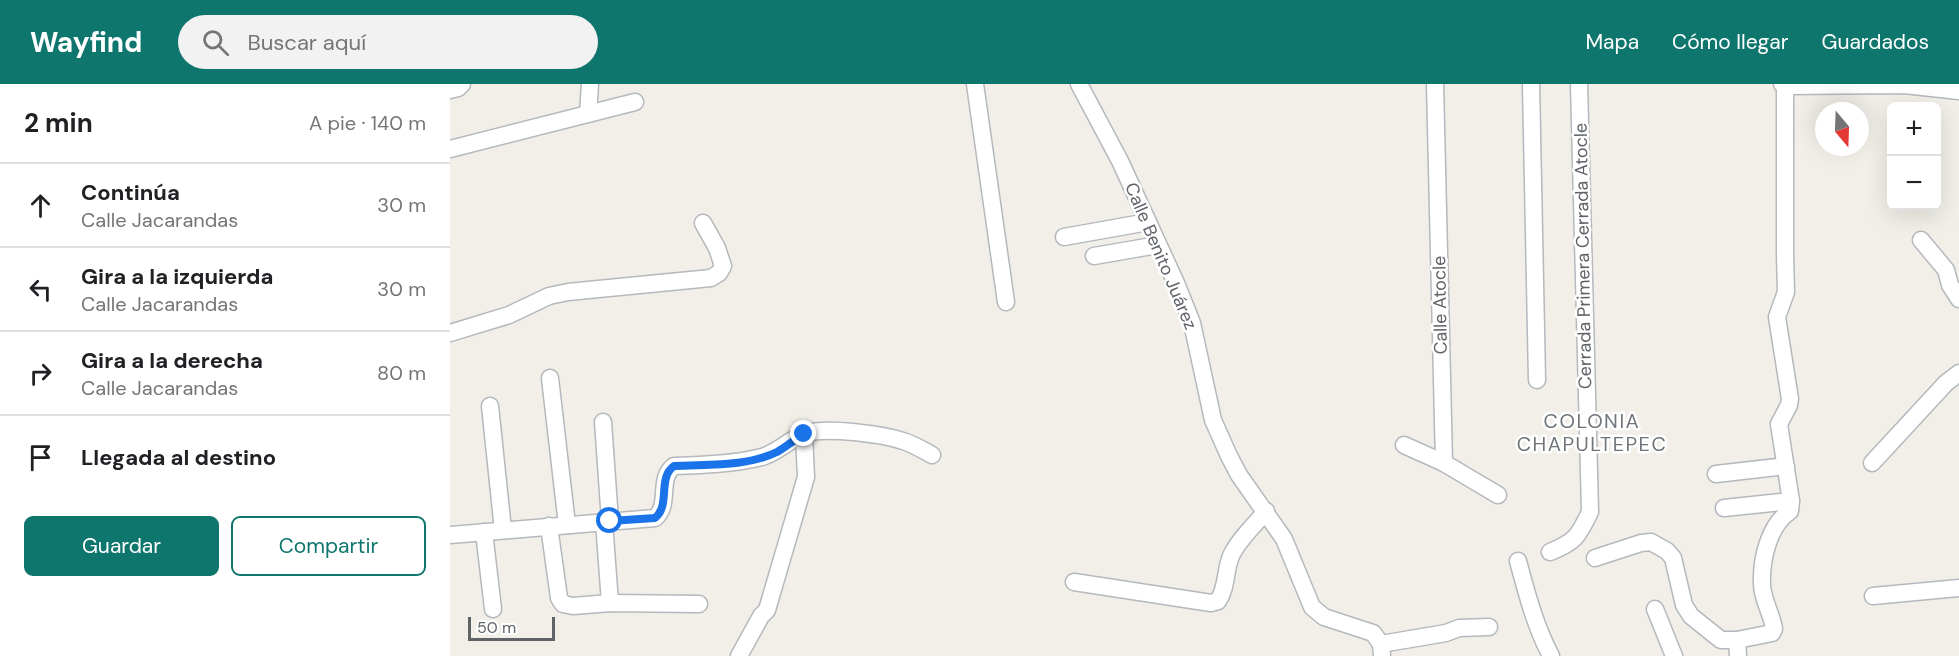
<!DOCTYPE html>
<html lang="es">
<head>
<meta charset="utf-8">
<style>
  :root { --surface:#fff; --page:#f2f2f2; --text:#202124; --muted:#757577; --line:#e0e0e0; --accent:#0f766e }
  body { margin:0; font-family:"DM Sans",sans-serif; background:var(--page); color:var(--text) }
  .controls { position:absolute; right:18px; top:18px; display:grid; overflow:hidden; border-radius:9px; box-shadow:0 6px 24px #0002 }
  .controls button { width:54px; height:54px; display:grid; place-items:center; padding:0; border:0; border-bottom:2px solid var(--line); background:var(--surface); color:var(--text); font:30px sans-serif }
  .compass { position:absolute; left:1365px; top:18px; width:54px; height:54px; border-radius:50%; background:var(--surface); box-shadow:0 6px 24px #0002; rotate:161deg }
  .scale { position:absolute; left:18px; bottom:15px; width:87px; box-sizing:border-box; padding-left:6px; border:3px solid #5f6368; border-top:0; font-size:16px; line-height:21px; white-space:nowrap; color:#5f6368; -webkit-text-stroke:4px #fff; paint-order:stroke }
  .stop { position:absolute; width:18px; height:18px; margin:-14px; border:4px solid #1a73e8; border-radius:50%; background:#fff }
  .stop.end { background:#1a73e8; border-color:#fff; box-shadow:0 2px 6px #0008 }
  .list { margin:0; padding:0; list-style:none }
  h2 { display:flex; justify-content:space-between; align-items:center; height:78px; margin:0; padding:0 24px; font-size:26px }
  h2 small { font-size:20px; font-weight:400; color:var(--muted) }
  .list li { display:grid; grid-template-columns:39px 1fr auto; gap:18px; align-items:center; box-sizing:border-box; height:84px; padding:0 24px; border-top:2px solid var(--line) }
  .list b { display:block; font-size:22px; white-space:nowrap }
  .list p { margin:0; font-size:20px; white-space:nowrap; color:var(--muted) }
  .list em { font-size:20px; font-style:normal; color:var(--muted) }
  .actions { display:flex; gap:12px; padding:18px 24px }
  .actions a { flex:1; padding:14px 0; border:2px solid var(--accent); border-radius:9px; text-align:center; font-size:21px; color:var(--accent) }
  .actions .main { background:var(--accent); color:#fff }
  .icon { flex:none; width:33px; height:33px; fill:none; stroke:currentColor; stroke-width:2; stroke-linecap:round; stroke-linejoin:round }
  .map { position:relative; flex:none; width:1509px; height:572px; overflow:hidden }
  header { display:flex; align-items:center; gap:36px; box-sizing:border-box; height:84px; padding:0 30px; background:var(--accent); color:#fff }
  header strong { font-size:28px }
  nav { display:flex; gap:33px; margin-inline-start:auto; font-size:21px }
  .search { width:420px; height:54px; background:var(--page); display:flex; align-items:center; gap:15px; box-sizing:border-box; padding:0 21px; border-radius:33px; color:var(--muted); font-size:22px }
  main { display:flex }
  aside { flex:1; background:var(--surface) }
  .map>svg:first-child { display:block }
  .lines { fill:none; stroke-linecap:round; stroke-linejoin:round }
  .minor-casing { stroke:#b5b8bc; stroke-width:19 }
  .minor { stroke:#fff; stroke-width:16 }
  .route { stroke:#1a73e8; stroke-width:8 }
  .labels { text-anchor:middle; stroke-width:5; stroke-linejoin:round; paint-order:stroke }
  .street-label { font-size:18px; fill:#5f6368; stroke:#fff }
  .neighbourhood-label { font-size:20px; letter-spacing:1.5px; fill:#70757a; stroke:#fff }
</style>
</head>
<body>
<header>
<strong>Wayfind</strong>
<div class="search"><svg class="icon" aria-label="search" viewBox="0 0 24 24"><circle cx="10" cy="10" r="6"/><path d="M15 15l6 6"/></svg>Buscar aquí</div>
<nav><a>Mapa</a><a>Cómo llegar</a><a>Guardados</a></nav>
</header>
<main>
<aside>
<h2>2 min<small>A pie · 140 m</small></h2>
<ul class="list">
<li><svg class="icon" aria-label="ahead" viewBox="0 0 24 24"><path d="M12 20V5M6 11l6-6 6 6"/></svg><div><b>Continúa</b><p>Calle Jacarandas</p></div><em>30 m</em></li>
<li><svg class="icon" aria-label="left" viewBox="0 0 24 24"><path d="M17 20v-9H6M10 6l-5 5 5 5"/></svg><div><b>Gira a la izquierda</b><p>Calle Jacarandas</p></div><em>30 m</em></li>
<li><svg class="icon" aria-label="right" viewBox="0 0 24 24"><path d="M7 20v-9h11M14 6l5 5-5 5"/></svg><div><b>Gira a la derecha</b><p>Calle Jacarandas</p></div><em>80 m</em></li>
<li><svg class="icon" aria-label="arrive" viewBox="0 0 24 24"><path d="M6 21V4h12l-3 4 3 4H6"/></svg><div><b>Llegada al destino</b></div></li>
</ul>
<div class="actions"><a class="main">Guardar</a><a>Compartir</a></div>
</aside>
<div class="map">
<svg width="1509" height="572" viewBox="0 0 1509 572">
  <rect width="100%" height="100%" fill="#f1efe8"/>
  <g class="lines">
    <g class="minor-casing">
      <g id="minor">
        <path d="M525 0 556 218"/>
        <path d="M629 0 670 77 726 199 742 239 763 336 779 372 789 391 834 455 862 523 874 533 923 549 931 560 932 572"/>
        <path d="M985 0 994 379 1048 411"/>
        <path d="M1081 0 1087 296"/>
        <path d="M1335 2 1454 1 1509 7"/>
        <path d="M0 6 8 4 12 0"/>
        <path d="M138 30 140 0"/>
        <path d="M0 65 185 18"/>
        <path d="M614 153 698 138"/>
        <path d="M1471 156 1496 186 1500 201 1509 215"/>
        <path d="M644 172 708 161"/>
        <path d="M0 249 59 231 99 212 118 208 261 194 269 189 273 182 267 164 253 139"/>
        <path d="M100 294 117 441"/>
        <path d="M40 322 53 446"/>
        <path d="M153 338 160 437"/>
        <path d="M954 361 994 379"/>
        <path d="M1422 379 1496 299 1509 289"/>
        <path d="M1266 390 1336 382"/>
        <path d="M1274 424 1341 417"/>
        <path d="M154 438 160 519"/>
        <path d="M99 442 109 514 113 520 123 522 160 519 249 520"/>
        <path d="M34 448 43 525"/>
        <path d="M0 451 205 434C221 421 207 394 224 382 254 381 283 380 312 373 329 368 341 354 356 349 377 343 432 350 453 357 463 360 473 366 482 371"/>
        <path d="M1100 468C1125 458 1128 453 1140 428L1129 0"/>
        <path d="M1145 474 1191 459 1201 458 1217 467 1223 474 1234 521 1241 532 1271 556H1287"/>
        <path d="M1068 477C1077 510 1085 542 1101 572"/>
        <path d="M624 498 761 519 768 517C777 504 775 486 781 472 788 456 805 441 816 427"/>
        <path d="M1423 512 1509 504"/>
        <path d="M1205 525 1224 572"/>
        <path d="M931 560 996 549 1009 544 1039 543"/>
        <path d="M289 572 311 532 317 526 356 393 354 350"/>
        <path d="M1288 572 1287 556 1322 549 1324 545C1322 530 1312 515 1312 500 1311 475 1319 441 1340 427L1341 417 1329 340 1339 321 1340 315 1327 233 1336 208 1335 170V2L1332 0"/>
      </g>
    </g>
    <use href="#minor" class="minor"/>
  </g>
  <g class="lines">
    <path class="route" d="M160 437 205 434C221 421 207 394 224 382 258 380 296 383 327 368 336 363 345 355 354 350"/>
  </g>
  <g class="labels">
    <g class="street-label">
      <text transform="translate(711 172) rotate(67)" y="6">Calle Benito Juárez</text>
      <text transform="translate(1133 172) rotate(-91)" y="6">Cerrada Primera Cerrada Atocle</text>
      <text transform="translate(990 221) rotate(-91)" y="6">Calle Atocle</text>
    </g>
    <g class="neighbourhood-label">
      <text x="1142" y="344">COLONIA<tspan x="1142" dy="23">CHAPULTEPEC</tspan></text>
    </g>
  </g>
</svg>
<div class="controls">
<button>+</button>
<button>−</button>
</div>
<svg class="compass" viewBox="-18 -18 36 36"><path d="M0-13l5 13h-10z" fill="#e53935"/><path d="M0 13l5-13h-10z" fill="#757577"/></svg>
<div class="scale">50 m</div>
<div class="stop" style="left:160px;top:437px"></div>
<div class="stop end" style="left:354px;top:350px"></div>
</div>
</main>
</body>
</html>
